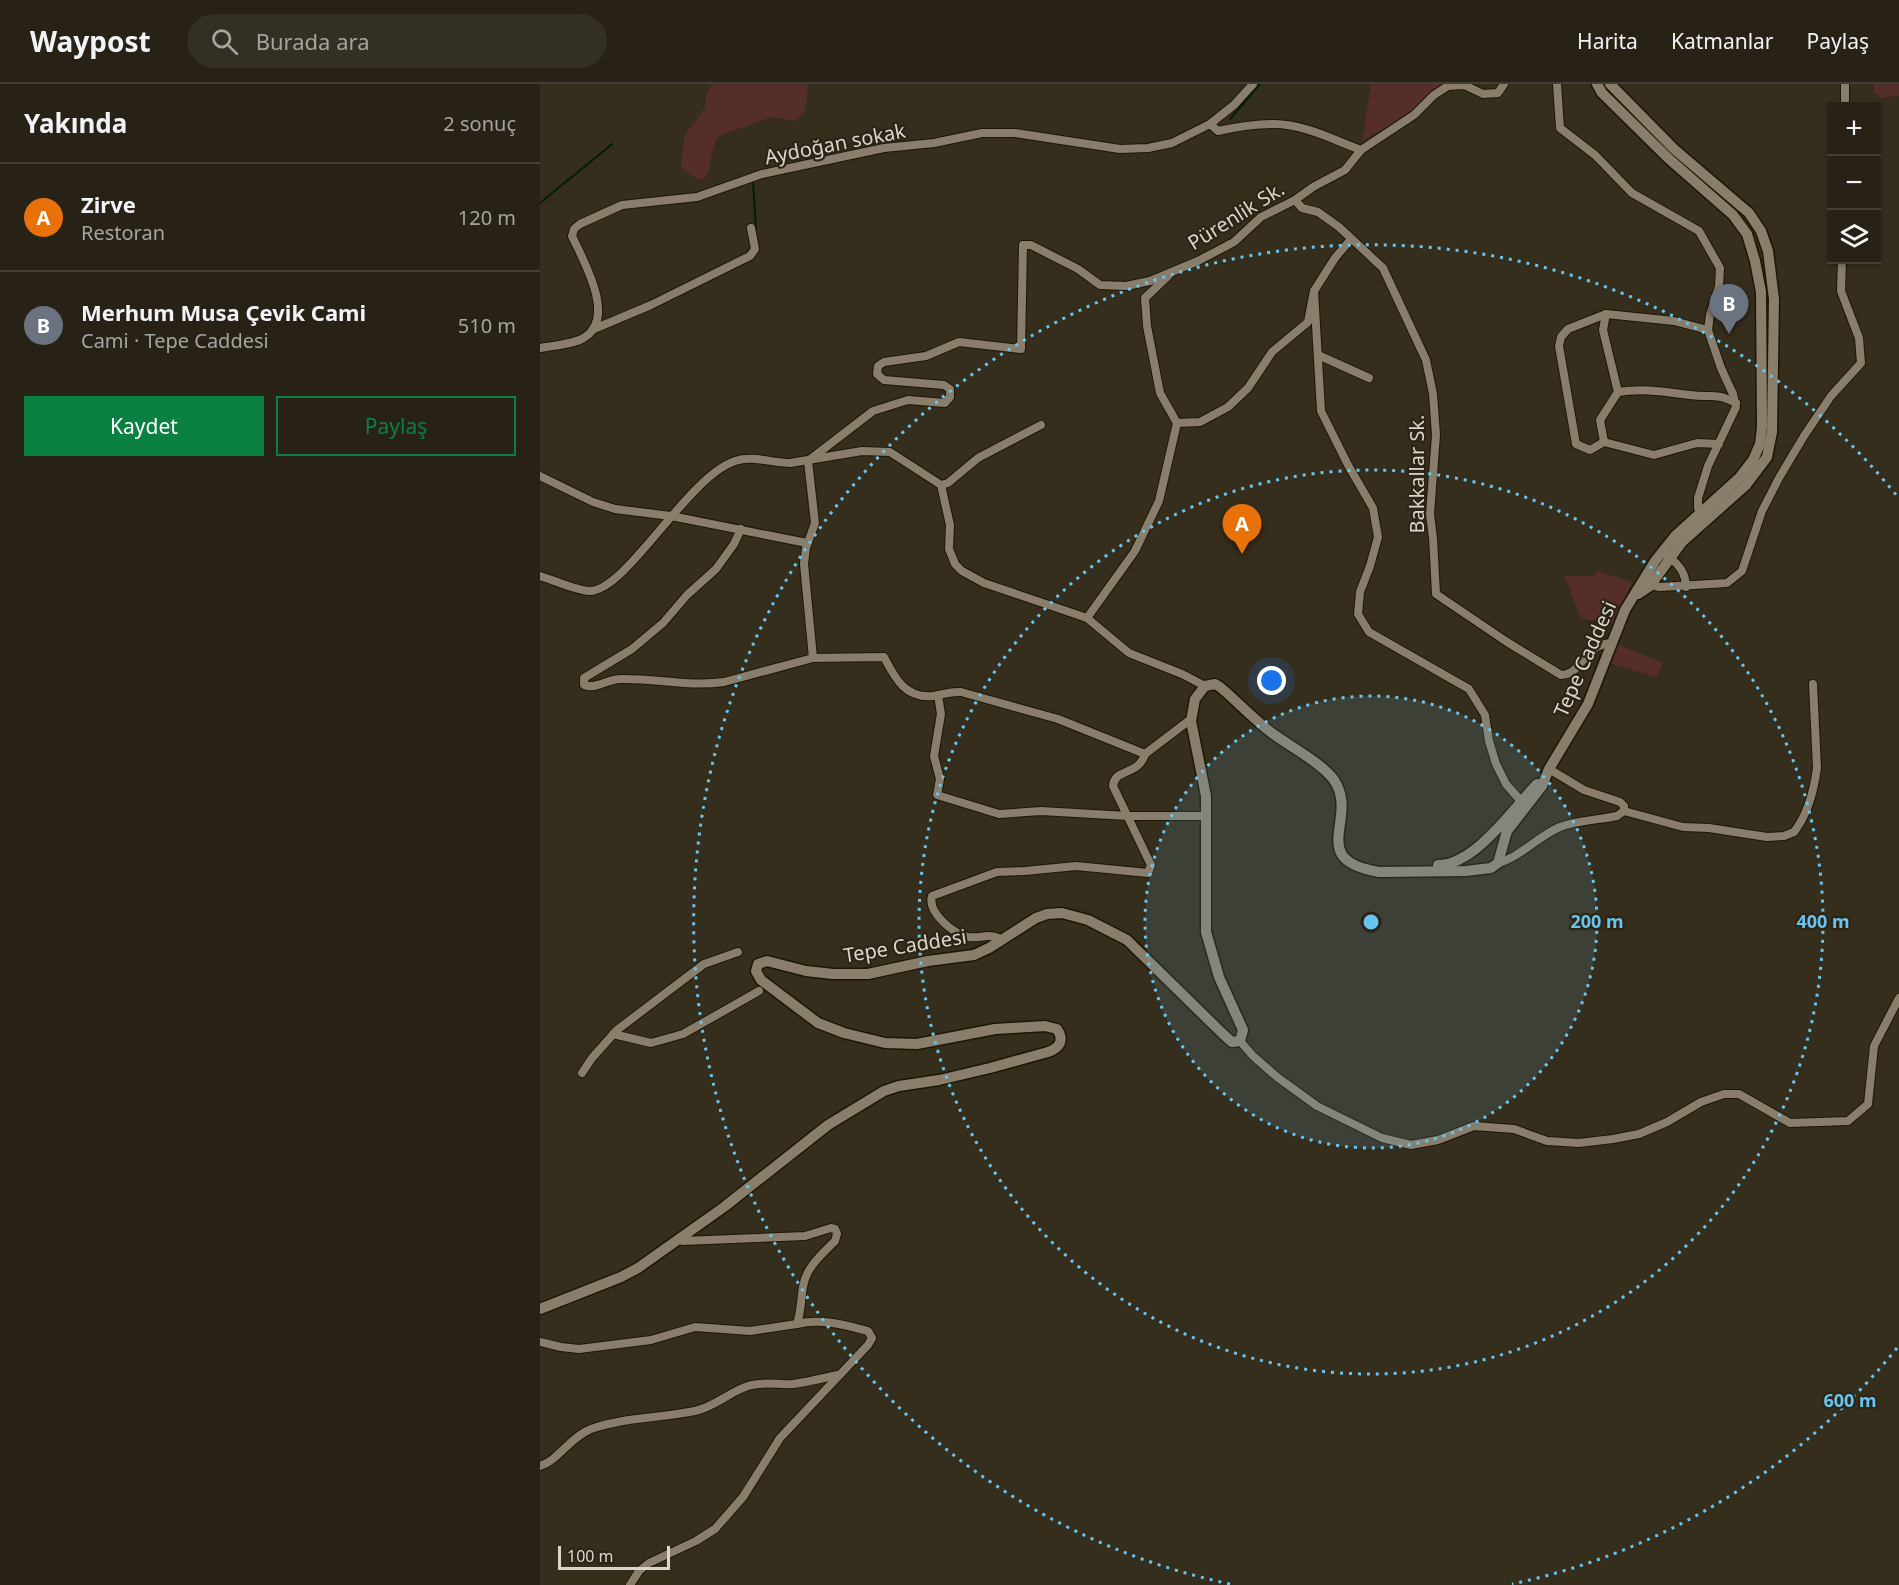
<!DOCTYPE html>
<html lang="tr">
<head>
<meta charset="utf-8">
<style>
  :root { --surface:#282216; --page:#342f23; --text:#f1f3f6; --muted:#a5a4a1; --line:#443f35; --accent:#0b8043 }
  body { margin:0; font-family:"Noto Sans",sans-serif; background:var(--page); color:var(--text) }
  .controls { position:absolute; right:18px; top:18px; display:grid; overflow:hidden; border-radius:0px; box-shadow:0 2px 4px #0004 }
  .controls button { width:54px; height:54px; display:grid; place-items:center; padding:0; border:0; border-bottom:2px solid var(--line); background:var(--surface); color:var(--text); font:30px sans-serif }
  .scale { position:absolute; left:18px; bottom:15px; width:112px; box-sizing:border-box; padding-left:6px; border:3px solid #dcd7cd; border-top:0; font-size:16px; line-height:21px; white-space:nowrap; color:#dcd7cd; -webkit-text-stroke:4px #2c2414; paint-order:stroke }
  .you { position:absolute; left:732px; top:597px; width:21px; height:21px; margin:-15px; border:4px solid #fff; border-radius:50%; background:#1a73e8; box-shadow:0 0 0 9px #1a73e833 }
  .badge { display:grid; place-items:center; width:39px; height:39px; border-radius:50%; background:var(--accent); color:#fff; font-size:20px; font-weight:700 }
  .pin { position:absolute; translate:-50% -50px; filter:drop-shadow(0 2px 3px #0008) }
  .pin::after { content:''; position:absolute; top:32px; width:21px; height:18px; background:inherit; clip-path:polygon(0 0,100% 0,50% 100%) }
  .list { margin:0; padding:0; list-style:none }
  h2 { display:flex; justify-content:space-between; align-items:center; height:78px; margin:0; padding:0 24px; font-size:26px }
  h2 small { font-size:20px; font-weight:400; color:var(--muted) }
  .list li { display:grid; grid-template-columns:39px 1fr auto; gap:18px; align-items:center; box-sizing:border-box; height:108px; padding:0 24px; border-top:2px solid var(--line) }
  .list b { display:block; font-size:22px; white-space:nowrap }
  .list p { margin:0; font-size:20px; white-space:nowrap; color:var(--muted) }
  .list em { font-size:20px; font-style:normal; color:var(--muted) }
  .actions { display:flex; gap:12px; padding:18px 24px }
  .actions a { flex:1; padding:14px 0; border:2px solid var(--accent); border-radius:0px; text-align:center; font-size:21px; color:var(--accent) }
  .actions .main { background:var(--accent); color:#fff }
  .icon { flex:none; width:33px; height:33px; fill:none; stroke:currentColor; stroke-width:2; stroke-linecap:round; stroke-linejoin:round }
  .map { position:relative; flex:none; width:1359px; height:1501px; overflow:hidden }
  header { display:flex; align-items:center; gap:36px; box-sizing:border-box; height:84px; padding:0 30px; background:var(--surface); border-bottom:2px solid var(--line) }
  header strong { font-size:28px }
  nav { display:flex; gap:33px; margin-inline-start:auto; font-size:21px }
  .search { width:420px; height:54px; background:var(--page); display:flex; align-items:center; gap:15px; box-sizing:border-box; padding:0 21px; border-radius:33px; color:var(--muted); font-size:22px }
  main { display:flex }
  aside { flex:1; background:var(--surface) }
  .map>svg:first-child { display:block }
  .green { fill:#552d29 }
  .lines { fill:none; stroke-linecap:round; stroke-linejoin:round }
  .stream { stroke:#001f00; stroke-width:2 }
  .minor-casing { stroke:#1d1606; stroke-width:10 }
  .tertiary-casing { stroke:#1d1606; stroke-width:13 }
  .minor { stroke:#887e6b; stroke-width:8 }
  .tertiary { stroke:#887e6b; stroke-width:10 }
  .ring { fill:none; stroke:#68c4f0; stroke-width:3; stroke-dasharray:3 6 }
  .labels { text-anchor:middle; stroke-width:4.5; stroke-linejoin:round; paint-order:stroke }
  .street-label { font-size:20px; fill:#dcd7cd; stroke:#2c2414 }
  .centre { fill:#68c4f0; stroke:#2c2414; stroke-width:3 }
  .ring-label { font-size:18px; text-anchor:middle; font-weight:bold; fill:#68c4f0; stroke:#2c2414; stroke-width:4.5; stroke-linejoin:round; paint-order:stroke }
</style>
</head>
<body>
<header>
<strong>Waypost</strong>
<div class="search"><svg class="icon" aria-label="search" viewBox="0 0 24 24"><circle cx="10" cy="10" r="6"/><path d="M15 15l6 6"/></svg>Burada ara</div>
<nav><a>Harita</a><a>Katmanlar</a><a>Paylaş</a></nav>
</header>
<main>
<aside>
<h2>Yakında<small>2 sonuç</small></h2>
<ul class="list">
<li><span class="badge" style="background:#e8710a">A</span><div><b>Zirve</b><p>Restoran</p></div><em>120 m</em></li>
<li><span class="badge" style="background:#6b7280">B</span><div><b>Merhum Musa Çevik Cami</b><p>Cami · Tepe Caddesi</p></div><em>510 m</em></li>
</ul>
<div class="actions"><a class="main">Kaydet</a><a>Paylaş</a></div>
</aside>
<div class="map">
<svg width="1359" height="1501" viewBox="0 0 1359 1501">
  <rect width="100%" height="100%" fill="#362e1d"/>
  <g class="green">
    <path d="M172 0H268L266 25 256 37 231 33 179 52C169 67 173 80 165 94L158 96 142 84 141 79 145 51 165 24 166 10Z"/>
    <path d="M831 0H904L872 29 822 57Z"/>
    <path d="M1334 0H1359V12L1338 14V11L1334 10Z"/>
    <path d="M1056 487 1092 498 1073 539 1041 535 1025 492H1055Z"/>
    <path d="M1074 559 1123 579 1117 593 1066 578Z"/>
  </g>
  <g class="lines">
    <g class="stream">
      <path d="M690 35 720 0"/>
      <path d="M213 97 216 147"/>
      <path d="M0 119 72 60"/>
    </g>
    <g class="minor-casing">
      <g id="minor">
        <path d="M1017 0 1020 44 1055 71 1092 109 1159 147 1180 184 1179 202 1170 231 1168 246 1181 284 1193 310 1196 323 1168 382 1158 414V424L1162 432"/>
        <path d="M1305 22V0"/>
        <path d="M670 40 678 47C696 43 715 40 734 40 764 40 794 56 821 66"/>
        <path d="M755 116 762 124 778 128 799 143 843 184 886 276 893 310 896 351 890 430 893 454 896 510 967 558 1021 591C1043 590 1043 561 1071 559"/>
        <path d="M774 207 781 327 808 381 833 424 838 453 830 482 820 508 818 530 829 548 929 605 945 631 949 657 956 680 966 700 981 717"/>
        <path d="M54 245 111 221 210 172 215 165 211 144"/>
        <path d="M1168 246 1134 237 1066 230 1028 245 1021 253 1019 262 1036 360 1050 366 1064 358 1114 371 1157 359 1179 360"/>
        <path d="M0 264C12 262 36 260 45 253 76 233 44 178 32 152L34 145 40 140 82 121 157 113 222 90 259 82 344 64 394 59 442 49H475L580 65 608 64 632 59 670 40 694 21 713 0"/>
        <path d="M778 271 829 294"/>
        <path d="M1078 308C1103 304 1125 308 1150 311 1171 314 1175 308 1196 319"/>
        <path d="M637 339 660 338 688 323 708 304 732 268 768 238 774 207 795 174 811 155"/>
        <path d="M1064 358 1060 336 1078 308 1063 246 1066 230"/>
        <path d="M0 392 53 418 75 425 131 432 267 459"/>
        <path d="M401 401 408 399 438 374 501 341"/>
        <path d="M201 445 194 460 176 485 147 511 123 539 92 565 44 594V601C54 606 68 595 80 595 115 594 149 603 184 598L273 574 344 573C355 594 365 615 393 612 403 611 410 607 421 608L518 635 605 670"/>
        <path d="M1127 472C1138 479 1146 489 1146 503"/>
        <path d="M0 492C14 496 35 506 49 507 86 508 147 393 195 377 213 371 232 379 250 379L322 367 350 368 401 401 410 441 409 465 415 480 422 487 444 499 547 534 589 569 642 590 665 602"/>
        <path d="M1107 500 1120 503 1187 499 1202 487 1222 427 1239 394 1264 352 1291 312 1321 279 1319 254 1301 207 1302 176"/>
        <path d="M547 534 595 467 619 417 637 339 620 309 607 242 605 214 628 192"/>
        <path d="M273 574 264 480 266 464 275 439 268 377 333 327 368 316 405 319 410 313V305L404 301 344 296 337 290 338 282 344 278 386 272 419 258 481 265 483 161H491L538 185 560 201 586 202 610 197 658 177 694 158 721 133 755 116 773 103 805 86 821 66 874 31 894 11 908 2 924 1 943 10 958 9 964 0"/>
        <path d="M398 611 401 630 394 672 400 695 397 711 459 730 501 727 588 732H667"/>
        <path d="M1084 727 1143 743 1169 744 1227 753 1244 752 1254 748C1268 730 1274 706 1277 684L1273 600"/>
        <path d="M958 779C981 773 998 752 1020 743 1038 736 1059 736 1077 732L1084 727V722L1080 718 1044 706 1009 685"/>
        <path d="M462 856C451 848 440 855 428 853 414 851 387 828 392 812L457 788 485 787 536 782 608 789 611 781 573 702C575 683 598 693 605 670L651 635"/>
        <path d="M73 950 111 959 143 950 219 907"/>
        <path d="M700 957 713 972 737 993 777 1022 842 1054 871 1061 898 1056 934 1042 974 1045 1007 1057 1039 1059 1073 1055 1099 1050 1127 1038 1161 1018 1184 1010H1199L1250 1039 1308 1037 1328 1020 1334 962 1359 914"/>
        <path d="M42 989 52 974 77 946 164 880 198 868"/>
        <path d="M0 1258 21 1263 39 1265 111 1256 155 1243 210 1247 257 1240C261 1228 261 1215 263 1203 266 1183 282 1170 295 1157L297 1150 295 1145 291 1144 265 1152 142 1157 138 1155"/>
        <path d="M0 1382C19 1376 30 1353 51 1345 85 1333 120 1334 155 1327 175 1323 189 1308 208 1302 224 1297 237 1301 253 1300 268 1298 283 1294 298 1291"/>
        <path d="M90 1501 99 1487 109 1479 156 1457 175 1445 203 1413 240 1354 328 1261 332 1254 328 1247C305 1241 281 1234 257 1240"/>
      </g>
    </g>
    <g class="tertiary-casing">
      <g id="tertiary">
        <path d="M1070 0 1134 65 1209 129 1221 147 1228 167 1234 215 1232 348 1227 373 1206 401 1142 458 1110 502 1098 510"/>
        <path d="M898 781C935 781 973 725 997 700"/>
        <path d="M0 1225 81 1193 98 1184 184 1123 288 1041 344 1007 359 1002 399 996 450 984 508 968C519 964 525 957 517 945L505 942 455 945 377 960 345 959 304 949 278 939 221 896 216 887 218 880 227 877 266 887 293 890H328L388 877 434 871 449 864 496 834 507 830 522 829 548 836 587 856 684 951 692 958 700 957 703 946 679 893 666 848V712L651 637 655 615 665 602 675 600 680 603C698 618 713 635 732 649 748 661 783 680 794 696 820 734 765 776 839 788L926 787 951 784 958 779 967 747 1002 702 1009 685 1048 620 1085 526 1115 477 1135 452 1199 394 1213 376 1220 360 1222 343 1221 208 1215 177 1207 150 1193 131 1128 74 1062 9 1057 0"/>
      </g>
    </g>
    <use href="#minor" class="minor"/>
    <use href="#tertiary" class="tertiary"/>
  </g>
  <circle cx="831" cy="838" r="226" fill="#68c4f0" fill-opacity=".12"/>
  <g class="ring">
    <circle cx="831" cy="838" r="226"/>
    <circle cx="831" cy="838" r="452"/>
    <path d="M1357 1264A677 677 0 0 1 972 1500M690 1500A677 677 0 1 1 1357 412"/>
  </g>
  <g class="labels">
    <g class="street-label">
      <text transform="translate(295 60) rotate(-11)" y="7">Aydoğan sokak</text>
      <text transform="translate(696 132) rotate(-32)" y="7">Pürenlik Sk.</text>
      <text transform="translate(877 390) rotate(-90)" y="7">Bakkallar Sk.</text>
      <text transform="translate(1045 575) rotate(-66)" y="7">Tepe Caddesi</text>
      <text transform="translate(365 862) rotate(-9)" y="7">Tepe Caddesi</text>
    </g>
  </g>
  <circle cx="831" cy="838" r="9" class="centre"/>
  <g class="ring-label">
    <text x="1057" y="844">200 m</text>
    <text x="1283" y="844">400 m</text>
    <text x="1310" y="1323">600 m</text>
  </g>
</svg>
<div class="controls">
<button>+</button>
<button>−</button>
<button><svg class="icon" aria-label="layers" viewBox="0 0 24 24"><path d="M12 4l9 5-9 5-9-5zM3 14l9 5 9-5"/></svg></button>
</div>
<div class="scale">100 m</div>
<div class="you"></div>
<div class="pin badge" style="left:702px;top:470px;background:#e8710a">A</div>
<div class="pin badge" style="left:1189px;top:250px;background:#6b7280">B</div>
</div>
</main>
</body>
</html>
